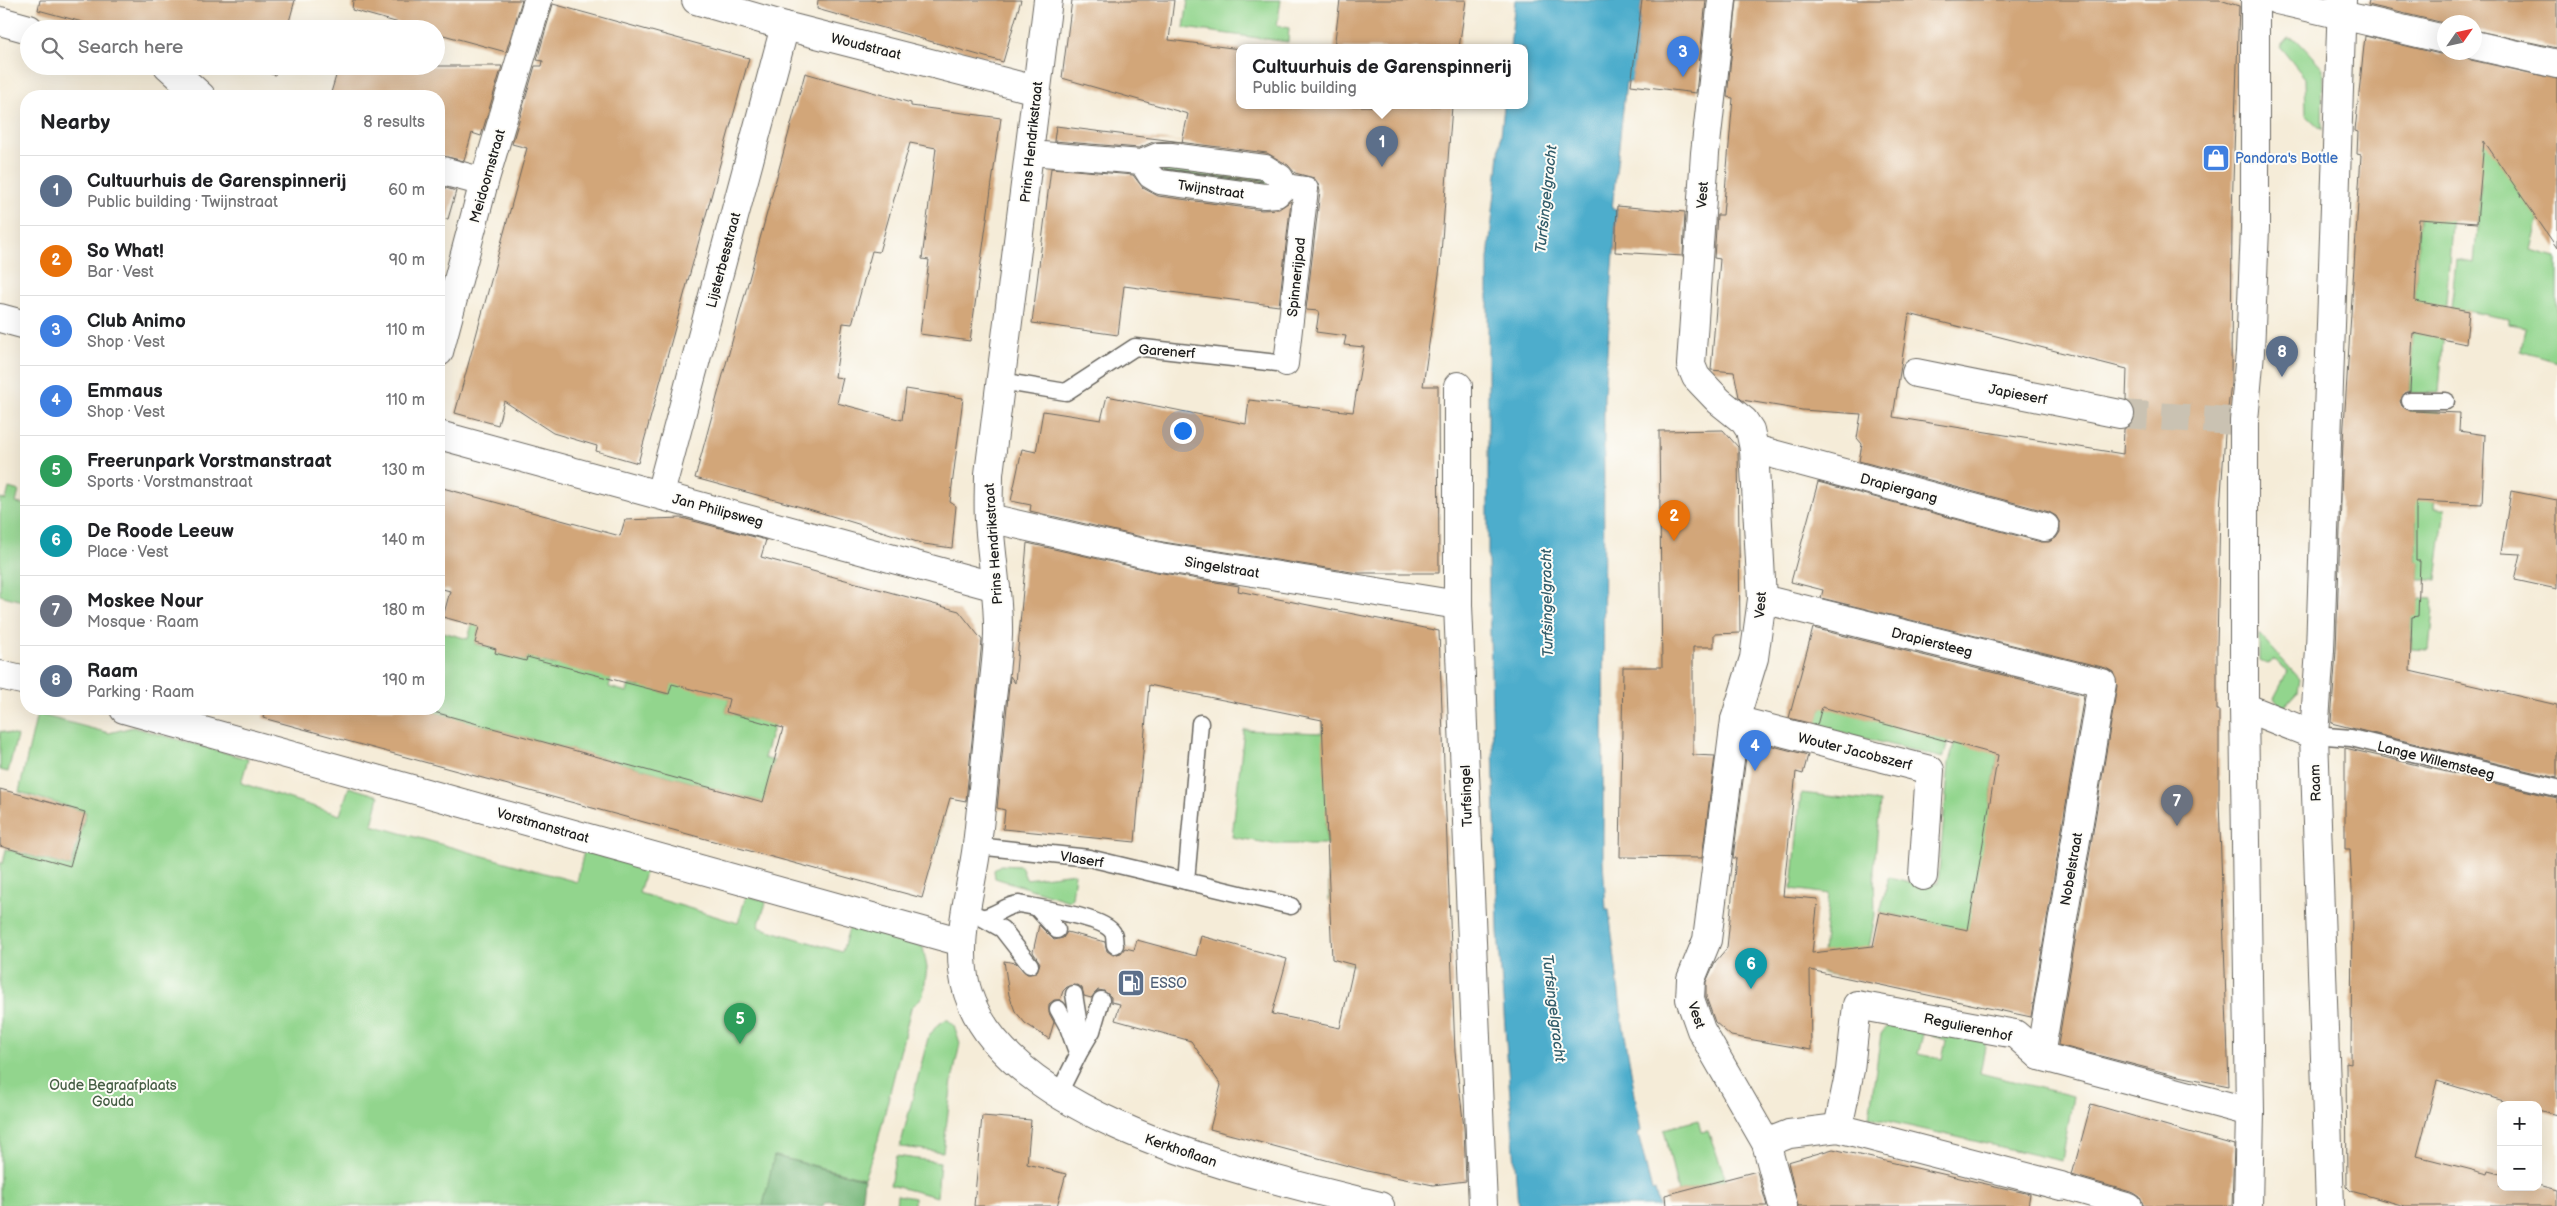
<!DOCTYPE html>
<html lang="en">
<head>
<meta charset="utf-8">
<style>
  :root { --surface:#fff; --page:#f2f2f2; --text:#202124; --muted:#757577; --line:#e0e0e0; --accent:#b5179e }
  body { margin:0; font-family:"Balsamiq Sans",sans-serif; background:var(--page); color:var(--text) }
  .controls { position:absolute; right:15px; bottom:15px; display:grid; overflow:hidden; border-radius:10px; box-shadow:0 5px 20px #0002 }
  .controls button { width:45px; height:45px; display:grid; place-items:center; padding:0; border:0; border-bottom:1px solid var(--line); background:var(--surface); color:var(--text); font:25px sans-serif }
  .compass { position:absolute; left:2437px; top:15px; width:45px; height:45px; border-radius:50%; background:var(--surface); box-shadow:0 5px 20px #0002; rotate:56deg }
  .you { position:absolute; left:1182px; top:430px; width:18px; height:18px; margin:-12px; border:4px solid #fff; border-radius:50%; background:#1a73e8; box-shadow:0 0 0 8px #1a73e833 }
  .badge { display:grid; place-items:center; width:32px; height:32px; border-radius:50%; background:var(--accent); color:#fff; font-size:16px; font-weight:700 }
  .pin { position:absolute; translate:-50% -41px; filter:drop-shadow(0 1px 2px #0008) }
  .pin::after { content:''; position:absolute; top:26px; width:18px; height:15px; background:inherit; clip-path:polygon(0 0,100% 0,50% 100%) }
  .popup { position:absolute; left:1236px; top:44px; width:292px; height:65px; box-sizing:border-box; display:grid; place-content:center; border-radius:10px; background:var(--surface); filter:drop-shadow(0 1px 4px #0005); font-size:16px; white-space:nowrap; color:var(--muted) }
  .popup b { font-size:19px; color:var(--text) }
  .popup::after { content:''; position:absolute; left:50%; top:100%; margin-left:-10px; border:10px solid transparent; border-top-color:var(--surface) }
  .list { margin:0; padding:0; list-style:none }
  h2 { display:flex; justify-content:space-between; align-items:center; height:65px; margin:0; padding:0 20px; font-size:21px }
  h2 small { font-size:16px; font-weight:400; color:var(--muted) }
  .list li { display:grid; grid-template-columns:32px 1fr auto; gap:15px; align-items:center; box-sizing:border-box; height:70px; padding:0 20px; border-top:1px solid var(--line) }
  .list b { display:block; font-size:19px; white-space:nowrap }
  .list p { margin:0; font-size:16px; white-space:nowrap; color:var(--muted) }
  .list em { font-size:16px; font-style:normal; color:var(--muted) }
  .icon { flex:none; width:28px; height:28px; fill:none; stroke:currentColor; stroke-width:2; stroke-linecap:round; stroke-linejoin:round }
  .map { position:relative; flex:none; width:2557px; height:1206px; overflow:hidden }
  .search { position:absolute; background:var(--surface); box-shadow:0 5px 20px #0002; left:20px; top:20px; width:425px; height:55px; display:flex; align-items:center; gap:12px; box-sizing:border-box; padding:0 18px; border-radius:28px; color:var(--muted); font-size:19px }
  .panel { position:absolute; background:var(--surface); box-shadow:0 5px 20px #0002; left:20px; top:90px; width:425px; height:625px; border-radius:20px }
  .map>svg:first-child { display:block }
  .green { fill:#92d58d; stroke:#577854 }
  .forest { fill:#75b678; stroke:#48694a }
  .water { fill:#4dadcc; stroke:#346474 }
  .building { fill:#d2a679; fill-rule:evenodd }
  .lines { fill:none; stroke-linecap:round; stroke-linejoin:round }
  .minor-tunnel { stroke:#cac2b2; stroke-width:28; stroke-dasharray:28 14; stroke-linecap:butt }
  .service-casing { stroke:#68655e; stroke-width:19 }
  .pedestrian-casing { stroke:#68655e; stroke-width:26 }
  .minor-casing { stroke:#68655e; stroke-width:30 }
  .service { stroke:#fff; stroke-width:16 }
  .pedestrian { stroke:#fff; stroke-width:24 }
  .minor { stroke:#fff; stroke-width:28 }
  .labels { text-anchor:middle; stroke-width:4; stroke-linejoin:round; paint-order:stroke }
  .street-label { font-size:14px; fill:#1c1c1c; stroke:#fdfcf7 }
  .shop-label { font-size:14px; fill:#366cbe; stroke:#fdfcf7; text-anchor:start }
  .service-label { font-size:14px; fill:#4e5e75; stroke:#fdfcf7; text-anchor:start }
  .park-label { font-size:14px; fill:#455d44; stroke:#fdfcf7 }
  .water-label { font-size:15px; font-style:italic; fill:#325d6b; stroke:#fdfcf7 }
</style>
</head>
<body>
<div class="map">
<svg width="2557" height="1206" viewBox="0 0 2557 1206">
  <rect width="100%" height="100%" fill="#fdfcf7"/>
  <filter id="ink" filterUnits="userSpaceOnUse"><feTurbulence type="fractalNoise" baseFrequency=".02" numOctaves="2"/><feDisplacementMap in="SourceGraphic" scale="10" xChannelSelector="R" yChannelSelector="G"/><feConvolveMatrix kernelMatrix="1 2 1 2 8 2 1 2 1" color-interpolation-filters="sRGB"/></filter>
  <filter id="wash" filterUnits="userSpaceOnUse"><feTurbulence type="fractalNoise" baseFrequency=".0096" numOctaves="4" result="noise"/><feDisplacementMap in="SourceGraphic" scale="20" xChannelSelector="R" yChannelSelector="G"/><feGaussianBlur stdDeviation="1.12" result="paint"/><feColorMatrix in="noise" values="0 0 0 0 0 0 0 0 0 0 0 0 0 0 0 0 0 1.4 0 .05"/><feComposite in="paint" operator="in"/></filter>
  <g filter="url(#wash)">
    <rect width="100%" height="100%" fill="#f5ecd8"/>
    <g class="green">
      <path d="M1188 0H1281L1277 26 1289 28 1288 42 1184 28Z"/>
      <path d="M2288 38 2297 40 2323 68 2322 130 2306 115 2305 78 2280 47Z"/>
      <path d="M2484 128 2539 217 2531 250 2557 257V362L2521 351 2525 327 2509 324V319L2451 308 2456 260 2474 263 2481 183 2463 178 2454 200 2439 393H2410L2421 185Z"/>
      <path d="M1161 165 1267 178 1268 185 1164 176 1158 169Z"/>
      <path d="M2409 409 2440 411 2434 508H2445L2436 580H2419L2420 562 2416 561V521L2404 519Z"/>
      <path d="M9 488 19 491 16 503 26 505V602L0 595V498L6 500Z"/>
      <path d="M2419 598 2434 599 2429 650 2411 649 2412 617Z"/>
      <path d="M475 613 482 615 475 644 496 649V653L526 661 535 629 544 631 536 660 555 665 558 649 615 664 609 687 627 692 629 685 640 687 641 685 668 694 673 680 730 695 726 712 754 720 782 697 764 758 774 761 770 774 944 820 936 849 422 709H439V631L468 639Z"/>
      <path d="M2259 634 2300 679 2298 692 2285 706 2279 705 2274 698 2288 671 2275 660 2267 664 2259 660Z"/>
      <path d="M1974 672 2006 708 1989 808 2008 939 1880 912 1889 877 1914 883H1938L1949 762Z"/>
      <path d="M1822 706 1948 741 1943 758 1816 726Z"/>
      <path d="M37 714 109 733 133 727 248 759 241 783 340 815 349 787 379 796 372 825 577 882 584 851 646 869 639 893 738 923 746 896 764 900 766 903 758 927 842 952 850 925 923 947 927 968 923 996 911 1008 878 1140 864 1178 775 1156 763 1206H0V863H3L6 849 71 867 86 812 19 792Z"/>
      <path d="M1345 723 1384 973 1344 963 1341 901H1329L1328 862H1340L1338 821 1326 822 1327 844H1273L1232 837 1244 730 1322 733V724Z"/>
      <path d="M0 731 17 736 8 772 0 770Z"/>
      <path d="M1801 793 1880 802 1874 870 1875 916 1863 980 1821 973 1829 894 1792 889Z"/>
      <path d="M1000 865 1021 866 1026 879 1075 873 1072 898 1069 901 995 878 994 870Z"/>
      <path d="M947 1019 954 1025 960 1043 952 1081 943 1152 900 1147 928 1038 937 1025Z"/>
      <path d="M1894 1022 1925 1027 1918 1054 1942 1059 1946 1040 1932 1036 1933 1029 1986 1042 1980 1073 2073 1096 2062 1161 1869 1117 1881 1034 1887 1026Z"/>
      <path d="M1698 1120 1701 1132 1708 1131 1726 1179 1678 1192 1664 1129Z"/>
      <path d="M896 1156 940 1162 937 1197 890 1185Z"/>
      <path d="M897 1195 914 1198V1206H896Z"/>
    </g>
    <path class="forest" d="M774 1156 864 1179 861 1206C848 1206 839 1201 826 1202L824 1206H763Z"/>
    <path class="water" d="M1515 0H1642L1632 82H1626L1612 209 1617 210 1604 396 1603 860 1606 910H1609L1622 1017 1641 1131 1638 1133 1652 1191 1655 1190 1659 1206H1518L1498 931 1488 561V259L1504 106H1524V48H1510Z"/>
    <g id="blocks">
      <g class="building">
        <path d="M40 0H295L287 29H108L38 10Z"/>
        <path d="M353 0H522L506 52 436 33V29H421L352 10Z"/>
        <path d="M818 0H1021L1003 62 817 9Z"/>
        <path d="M1072 0H1174L1169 40 1240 49V106H1452L1440 267 1423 386H1438L1439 573H1358L1163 542 1030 511 1031 505 1011 501 1022 449 1036 452 1043 411 1101 420 1107 396 1246 424 1249 400 1353 412 1364 347 1344 345 1346 336 1316 332 1319 311 1306 310 1320 191 1318 183 1314 178 1295 173 1288 165 1267 153 1171 141 1153 142 1139 148 1054 141 1056 126 1182 142 1188 114 1062 78Z"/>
        <path d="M1340 0H1466L1459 48H1334Z"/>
        <path d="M1642 0H1706L1696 93 1631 85Z"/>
        <path d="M1737 0H2220L2239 6 2232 211 2231 383 2225 434 2220 510 2217 646V710H2219V800L2229 1086 2174 1075 2058 1045 2117 686 2113 672 2106 668 1821 598 1823 590 1791 582 1818 482 2041 542H2049L2056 538 2060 532V523L2056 516 2049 512 1859 461 1862 444 1857 438 1861 414 1802 410 1742 400 1739 397 1734 372 1711 370 1720 259 1714 258 1717 215H1723L1733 98 1727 97ZM1909 314 2127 369 2126 400 2135 409V417L2131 425 2124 429 2123 454 1893 417Z"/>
        <path d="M2369 0H2557V48L2474 30V22L2444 23 2368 5Z"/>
        <path d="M553 4 749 58 638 463 596 451 597 446 553 433 504 401 498 425 455 413 527 148 512 144 535 66H542L543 61 537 60Z"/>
        <path d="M2365 36 2440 54 2461 52 2471 60 2557 79V248L2484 141 2477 223 2419 219 2415 301 2469 311 2466 344 2413 333 2410 391 2405 393 2400 401 2402 406 2410 411 2460 413 2459 431 2485 435 2482 504 2416 501V561H2420L2418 616 2412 617 2410 671 2557 705V778L2331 723 2336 651 2343 441 2361 155 2357 154 2358 132 2355 131Z"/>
        <path d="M244 66H277L275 75Z"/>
        <path d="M339 66H502L481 136 472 133 464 161 439 155V96H330Z"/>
        <path d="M805 73 911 103V106L1001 118 970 341 920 334 929 260 922 259 936 148 910 143 879 252 872 251 852 324 843 323 835 377 843 378 837 403 902 420 906 389 963 398 950 502 956 506 952 548 924 544 812 510 695 478Z"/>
        <path d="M1051 168 1133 175 1143 188 1158 196 1262 210 1279 209 1291 201 1279 306 1124 286 1118 335 1032 323Z"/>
        <path d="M1165 169 1260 180 1263 182Z"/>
        <path d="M439 186 456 191 448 219 439 218Z"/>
        <path d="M1617 206 1685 212 1683 256 1615 252Z"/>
        <path d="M1723 430 1738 447 1740 633 1714 634V647H1693V755L1715 756 1702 858 1620 857 1623 667H1662L1659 431Z"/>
        <path d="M439 487 620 536 625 520 682 518 766 540 761 557 959 611 982 640 966 801 950 798 922 898 263 718 265 709H423L763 802 783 728 726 712 729 699 672 684 669 694 527 657 526 661 495 653 496 649 475 643 479 627 443 617 450 591 439 588Z"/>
        <path d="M2511 491 2557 500V589L2515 580 2521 554 2501 553Z"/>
        <path d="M1027 543 1157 572 1239 586 1238 591 1439 631 1455 1052 1464 1128 1466 1181 1433 1185 1367 1171 1210 1129 1221 1085 1191 1041 1115 1020 1120 1004 1111 1002V997L1104 991 1098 990 1091 998 1084 996 1082 988 1078 985 1067 987 1063 991 1060 1000H1054L1049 1004V1013L1054 1022 1049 1039 1025 1023 1015 1011 1009 995 1004 961 1016 963 1027 974 1036 973 1040 963 1033 952 1039 925 1054 940 1063 938 1067 932 1105 942 1107 951 1113 955 1121 953 1125 948 1134 950 1137 940 1196 956 1201 936 1287 959 1272 1014 1340 1028 1354 965 1332 959 1322 720 1149 685 1135 842 1003 829 1005 810 997 808 1010 676 1015 683Z"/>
        <path d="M1813 628 2084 695 2031 1017 1810 970 1811 1050 1731 1036 1715 1022 1706 997V982L1715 962 1727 948 1736 858H1733L1746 757H1751L1753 741 1808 755 1803 774 1796 772 1783 896 1818 899 1812 953 1873 946 1880 912 1968 930 1998 755 1822 707 1817 725 1789 718Z"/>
        <path d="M2345 748 2557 798V1115L2538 1110V1105H2517L2437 1081 2417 1156 2488 1174 2489 1171 2501 1174V1187H2538V1185L2557 1190V1206H2405L2351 1191 2347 1187 2346 1062 2351 1063 2352 890 2350 849H2345Z"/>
        <path d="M0 789 85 812 70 866 0 846Z"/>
        <path d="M2091 1104 2234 1145 2232 1206H2148L2143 1205 2140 1197 2134 1193 2072 1175Z"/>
        <path d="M982 1116 1031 1120 1027 1164 1066 1174 1057 1206H974Z"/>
        <path d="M1833 1149 2030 1194 2028 1206H1798L1788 1162Z"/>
        <path d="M1757 1171 1767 1206H1666L1665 1195Z"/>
      </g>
    </g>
  </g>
  <g filter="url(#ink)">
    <use href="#blocks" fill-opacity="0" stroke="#68655e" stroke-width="1"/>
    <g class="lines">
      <path class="minor-tunnel" d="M2120 414 2234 421"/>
      <g class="service-casing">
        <g id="service">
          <path d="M1001 381 1066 392 1135 347 1286 364"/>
          <path d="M2410 401H2446"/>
          <path d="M2314 735 2351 738 2557 788"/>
          <path d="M977 846 1089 858 1291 906"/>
          <path d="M1186 881 1200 723"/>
          <path d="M1037 908 1057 930"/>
          <path d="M979 916 1002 929 1030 965"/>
          <path d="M985 917C998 914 1006 905 1019 904 1037 908 1105 917 1113 933 1115 936 1114 942 1115 945"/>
          <path d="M1074 994 1079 1025 1078 1045"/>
          <path d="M1058 1009 1068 1027 1078 1055 1059 1093"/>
          <path d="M1079 1053 1092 1031 1101 1000"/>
        </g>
      </g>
      <g class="pedestrian-casing">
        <g id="pedestrian">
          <path d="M1030 153 1141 162 1150 176 1160 182 1264 196 1277 195 1286 186 1306 189 1286 364"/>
          <path d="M1141 162 1158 155H1171L1265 167 1281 177 1286 186"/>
          <path d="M2061 1186 2130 1206"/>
        </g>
      </g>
      <g class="minor-casing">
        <g id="minor">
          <path d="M696 0 785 26 1036 90"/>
          <path d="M1048 0 989 474C989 489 988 504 989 519 991 558 999 596 998 635 997 661 993 688 990 715 986 758 982 802 977 845 972 886 958 929 963 970 979 1117 1263 1177 1380 1206"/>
          <path d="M1722 0 1705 153 1691 365 1696 377 1719 401 1744 421 1750 430 1754 449 1762 599 1754 658 1735 720 1707 940 1691 979 1690 999 1701 1030 1766 1143 1783 1206"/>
          <path d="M2277 0 2444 39"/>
          <path d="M0 21 29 29"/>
          <path d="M2474 45 2557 64"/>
          <path d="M168 66 201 96"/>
          <path d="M439 170 484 182"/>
          <path d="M0 318 26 325"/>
          <path d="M439 352 484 182 538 0"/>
          <path d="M1916 373 2120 414"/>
          <path d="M1458 386V605L1483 1206"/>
          <path d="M439 435 996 587"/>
          <path d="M1754 449 2045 527"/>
          <path d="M660 494 785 26"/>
          <path d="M989 518 1160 557 1458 605"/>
          <path d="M1762 599 2102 683 2040 1056"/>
          <path d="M0 675 26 681"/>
          <path d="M2244 707 2314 735"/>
          <path d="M124 709 962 942"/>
          <path d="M1735 720 1930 770 1923 876"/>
          <path d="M1838 1128 1850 1070 1857 1005 2015 1034 2040 1056 2250 1112"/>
          <path d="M1766 1143 1789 1134 1838 1128 2061 1186"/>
          <path d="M2248 1206 2250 1112 2244 707V421L2250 352 2255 228V0"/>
          <path d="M2330 1206 2314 735 2320 650 2342 0"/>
        </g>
      </g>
      <use href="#service" class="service"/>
      <use href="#pedestrian" class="pedestrian"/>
      <use href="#minor" class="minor"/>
    </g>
  </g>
  <defs>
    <g id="shop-square" transform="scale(1.4375)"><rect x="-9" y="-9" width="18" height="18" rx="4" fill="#3f7fe0" stroke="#fdfcf7"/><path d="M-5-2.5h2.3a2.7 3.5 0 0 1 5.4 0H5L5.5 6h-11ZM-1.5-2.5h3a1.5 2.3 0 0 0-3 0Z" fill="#fff"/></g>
    <g id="fuel-square" transform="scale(1.4375)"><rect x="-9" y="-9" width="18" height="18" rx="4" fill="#5c6f8a" stroke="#fdfcf7"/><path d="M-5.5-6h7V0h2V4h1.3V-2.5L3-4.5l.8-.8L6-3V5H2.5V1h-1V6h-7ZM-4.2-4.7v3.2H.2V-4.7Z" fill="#fff"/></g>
  </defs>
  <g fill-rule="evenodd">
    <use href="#shop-square" x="2216" y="158"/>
    <use href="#fuel-square" x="1131" y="983"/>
  </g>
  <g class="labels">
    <g class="street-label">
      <text transform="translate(866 46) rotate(14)" y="5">Woudstraat</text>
      <text transform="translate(1031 142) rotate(-84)" y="5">Prins Hendrikstraat</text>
      <text transform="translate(487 176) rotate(-74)" y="5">Meidoornstraat</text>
      <text transform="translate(1211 189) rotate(8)" y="5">Twijnstraat</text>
      <text transform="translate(1702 195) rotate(-86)" y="5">Vest</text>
      <text transform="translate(723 260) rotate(-75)" y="5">Lijsterbesstraat</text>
      <text transform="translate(1296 277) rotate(-84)" y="5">Spinnerijpad</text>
      <text transform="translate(1167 351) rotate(4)" y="5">Garenerf</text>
      <text transform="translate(2018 394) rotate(11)" y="5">Japieserf</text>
      <text transform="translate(1899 488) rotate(15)" y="5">Drapiergang</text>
      <text transform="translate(718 510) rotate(15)" y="5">Jan Philipsweg</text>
      <text transform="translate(993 544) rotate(-94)" y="5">Prins Hendrikstraat</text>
      <text transform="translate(1222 567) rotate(9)" y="5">Singelstraat</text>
      <text transform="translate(1760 605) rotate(-86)" y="5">Vest</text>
      <text transform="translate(1932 642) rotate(14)" y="5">Drapiersteeg</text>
      <text transform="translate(1855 751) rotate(14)" y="5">Wouter Jacobszerf</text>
      <text transform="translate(2436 760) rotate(14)" y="5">Lange Willemsteeg</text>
      <text transform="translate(2315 783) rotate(-92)" y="5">Raam</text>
      <text transform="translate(1466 796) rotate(-92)" y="5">Turfsingel</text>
      <text transform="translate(543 825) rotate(16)" y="5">Vorstmanstraat</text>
      <text transform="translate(1082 859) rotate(9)" y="5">Vlaserf</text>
      <text transform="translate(2071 869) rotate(-80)" y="5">Nobelstraat</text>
      <text transform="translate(1697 1015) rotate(71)" y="5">Vest</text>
      <text transform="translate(1968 1027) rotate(12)" y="5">Regulierenhof</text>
      <text transform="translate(1181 1150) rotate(19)" y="5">Kerkhoflaan</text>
    </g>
    <g class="shop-label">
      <text x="2235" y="163">Pandora's Bottle</text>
    </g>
    <g class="service-label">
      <text x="1150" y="988">ESSO</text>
    </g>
    <g class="park-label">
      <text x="113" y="1090">Oude Begraafplaats<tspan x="113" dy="16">Gouda</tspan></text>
    </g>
    <g class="water-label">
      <text transform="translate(1546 199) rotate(-84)" y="5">Turfsingelgracht</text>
      <text transform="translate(1547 603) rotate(-91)" y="5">Turfsingelgracht</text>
      <text transform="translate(1554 1008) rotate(83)" y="5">Turfsingelgracht</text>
    </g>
  </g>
</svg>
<div class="controls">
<button>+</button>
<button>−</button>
</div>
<svg class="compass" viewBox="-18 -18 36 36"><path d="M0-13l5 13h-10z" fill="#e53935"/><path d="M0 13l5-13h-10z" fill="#757577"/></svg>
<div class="you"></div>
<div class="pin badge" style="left:1382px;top:167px;background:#5c6f8a">1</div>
<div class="popup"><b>Cultuurhuis de Garenspinnerij</b>Public building</div>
<div class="pin badge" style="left:1674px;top:541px;background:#e8710a">2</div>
<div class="pin badge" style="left:1683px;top:77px;background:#3f7fe0">3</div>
<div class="pin badge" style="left:1755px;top:771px;background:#3f7fe0">4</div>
<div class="pin badge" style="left:740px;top:1044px;background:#2e9e5b">5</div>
<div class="pin badge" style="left:1751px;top:989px;background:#0f9aa8">6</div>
<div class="pin badge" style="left:2177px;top:826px;background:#6b7280">7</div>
<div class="pin badge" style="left:2282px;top:377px;background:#5c6f8a">8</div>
<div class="search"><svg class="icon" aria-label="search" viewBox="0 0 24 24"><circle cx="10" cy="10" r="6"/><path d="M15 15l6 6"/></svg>Search here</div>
<section class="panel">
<h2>Nearby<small>8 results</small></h2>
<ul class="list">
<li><span class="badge" style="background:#5c6f8a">1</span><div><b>Cultuurhuis de Garenspinnerij</b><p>Public building · Twijnstraat</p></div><em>60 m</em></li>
<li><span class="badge" style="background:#e8710a">2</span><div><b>So What!</b><p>Bar · Vest</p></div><em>90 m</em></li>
<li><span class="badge" style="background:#3f7fe0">3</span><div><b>Club Animo</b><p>Shop · Vest</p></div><em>110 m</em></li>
<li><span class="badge" style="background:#3f7fe0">4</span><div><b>Emmaus</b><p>Shop · Vest</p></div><em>110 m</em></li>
<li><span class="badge" style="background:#2e9e5b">5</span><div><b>Freerunpark Vorstmanstraat</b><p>Sports · Vorstmanstraat</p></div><em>130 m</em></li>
<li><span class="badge" style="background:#0f9aa8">6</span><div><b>De Roode Leeuw</b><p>Place · Vest</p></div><em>140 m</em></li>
<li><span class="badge" style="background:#6b7280">7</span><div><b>Moskee Nour</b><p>Mosque · Raam</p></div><em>180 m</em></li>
<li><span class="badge" style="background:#5c6f8a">8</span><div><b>Raam</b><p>Parking · Raam</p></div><em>190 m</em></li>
</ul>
</section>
</div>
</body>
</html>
